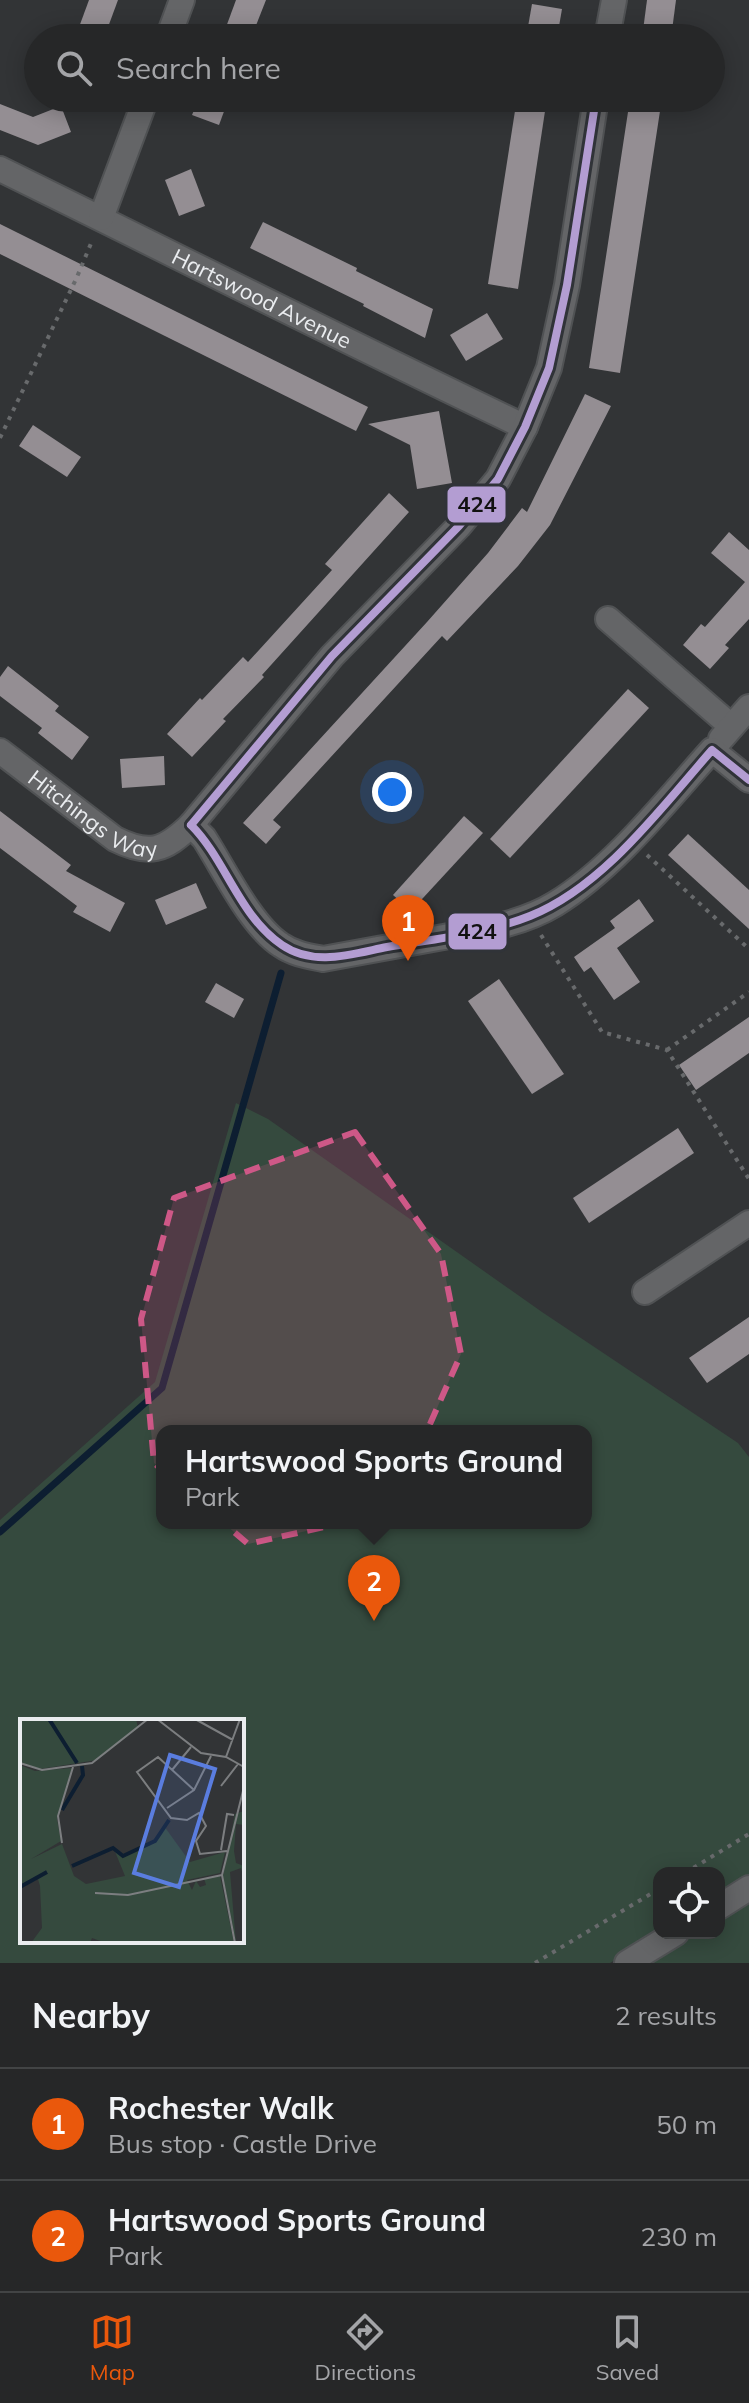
<!DOCTYPE html>
<html lang="en">
<head>
<meta charset="utf-8">
<style>
  :root { --surface:#262728; --page:#323334; --text:#f1f3f6; --muted:#a4a5a8; --line:#424445; --accent:#ea580c }
  body { margin:0; font-family:Mulish,sans-serif; background:var(--page); color:var(--text) }
  .controls { position:absolute; right:24px; bottom:24px; display:grid; overflow:hidden; border-radius:16px; box-shadow:0 4px 20px #0003 }
  .controls button { width:72px; height:72px; display:grid; place-items:center; padding:0; border:0; border-bottom:2px solid var(--line); background:var(--surface); color:var(--text); font:40px sans-serif }
  .you { position:absolute; left:392px; top:792px; width:28px; height:28px; margin:-20px; border:6px solid #fff; border-radius:50%; background:#1a73e8; box-shadow:0 0 0 12px #1a73e833 }
  .badge { display:grid; place-items:center; width:52px; height:52px; border-radius:50%; background:var(--accent); color:#fff; font-size:26px; font-weight:700 }
  .pin { position:absolute; translate:-50% -66px; filter:drop-shadow(0 2px 4px #0008) }
  .pin::after { content:''; position:absolute; top:42px; width:28px; height:24px; background:inherit; clip-path:polygon(0 0,100% 0,50% 100%) }
  .popup { position:absolute; left:156px; top:1425px; width:436px; height:104px; box-sizing:border-box; display:grid; place-content:center; border-radius:16px; background:var(--surface); filter:drop-shadow(0 2px 6px #0005); font-size:26px; white-space:nowrap; color:var(--muted) }
  .popup b { font-size:30px; color:var(--text) }
  .popup::after { content:''; position:absolute; left:50%; top:100%; margin-left:-16px; border:16px solid transparent; border-top-color:var(--surface) }
  .list { margin:0; padding:0; list-style:none }
  h2 { display:flex; justify-content:space-between; align-items:center; height:104px; margin:0; padding:0 32px; font-size:34px }
  h2 small { font-size:26px; font-weight:400; color:var(--muted) }
  .list li { display:grid; grid-template-columns:52px 1fr auto; gap:24px; align-items:center; box-sizing:border-box; height:112px; padding:0 32px; border-top:2px solid var(--line) }
  .list b { display:block; font-size:30px; white-space:nowrap }
  .list p { margin:0; font-size:26px; white-space:nowrap; color:var(--muted) }
  .list em { font-size:26px; font-style:normal; color:var(--muted) }
  .icon { flex:none; width:44px; height:44px; fill:none; stroke:currentColor; stroke-width:2; stroke-linecap:round; stroke-linejoin:round }
  .map { position:relative; flex:none; width:749px; height:1963px; overflow:hidden }
  .search { position:absolute; background:var(--surface); box-shadow:0 4px 20px #0003; left:24px; right:24px; top:24px; height:88px; display:flex; align-items:center; gap:20px; box-sizing:border-box; padding:0 28px; border-radius:44px; color:var(--muted); font-size:30px }
  .sheet { height:328px; background:var(--surface) }
  nav { display:flex; justify-content:space-around; align-items:center; box-sizing:border-box; height:112px; border-top:2px solid var(--line); background:var(--surface); font-size:22px; color:var(--muted) }
  nav a { display:grid; justify-items:center; gap:4px }
  nav .on { color:var(--accent) }
  .map>svg:first-child { display:block }
  .green { fill:#354a3e; fill-rule:evenodd }
  .lines { fill:none; stroke-linecap:round; stroke-linejoin:round }
  .stream { stroke:#0d1e31; stroke-width:7 }
  .building { fill:#948e93 }
  .minor-casing { stroke:#505254; stroke-width:28 }
  .path { stroke:#686a6c; stroke-width:4; stroke-dasharray:4 6; stroke-linecap:butt }
  .minor { stroke:#646567; stroke-width:24 }
  .bus-1-casing { stroke:#303338; stroke-width:14 }
  .bus-1 { stroke:#b39dd2; stroke-width:8 }
  .marked { fill:#ce5887; fill-opacity:0.2; stroke:#ce5887; stroke-width:6; stroke-dasharray:16 10; stroke-linejoin:round }
  .labels { text-anchor:middle; stroke-width:8; stroke-linejoin:round; paint-order:stroke }
  .street-label { font-size:22px; fill:#eaecef; stroke:#303338 }
  .inset-river { fill:none; stroke:#0d1e31; stroke-width:4 }
  .inset-road { fill:none; stroke:#7c7e80; stroke-width:2 }
  .view { fill:#5a7ddf; fill-opacity:0.15; stroke:#5a7ddf; stroke-width:4 }
  .inset-edge { fill:none; stroke:#eaecef; stroke-width:4 }
  .line-badge { stroke:#303338; stroke-width:3 }
  .pale-badge-label { font-size:22px; text-anchor:middle; font-weight:bold; fill:#111 }
</style>
</head>
<body>
<div class="map">
<svg width="749" height="1963" viewBox="0 0 749 1963">
  <rect width="100%" height="100%" fill="#323436"/>
  <g class="green">
    <path d="M236 1103 268 1119 542 1312 738 1443 749 1457V1878L719 1897V1873H659V1933L610 1963H0V1520L155 1382ZM162 1431H586V1523H162ZM22 1721H242V1941H22Z"/>
    <path d="M749 1900V1963H646L694 1933H719V1918Z"/>
  </g>
  <g class="lines">
    <path class="stream" d="M0 1532 162 1388 281 973"/>
  </g>
  <g class="building">
    <path d="M89 0H118L104 38H75Z"/>
    <path d="M236 0H266L251 38H222Z"/>
    <path d="M647 0H676L671 38H642Z"/>
    <path d="M532 4 562 9 557 38H526Z"/>
    <path d="M199 98H229L219 125 192 115Z"/>
    <path d="M517 98H547L518 289 488 284Z"/>
    <path d="M632 98H662L620 373 589 368 628 112H630Z"/>
    <path d="M0 104 33 117 61 106 71 132 38 145 0 130Z"/>
    <path d="M191 169 205 206 179 216 165 180Z"/>
    <path d="M263 222 357 268 356 271 433 309 425 338 363 306 364 304 250 248Z"/>
    <path d="M0 224 368 407 356 431 0 254Z"/>
    <path d="M487 313 503 339 466 361 450 335Z"/>
    <path d="M585 394 611 406 550 525 518 566 447 641 442 636 273 820 281 827 266 844 243 823 427 622 488 553 522 508 527 512Z"/>
    <path d="M439 411 452 483 417 489 410 445 368 424Z"/>
    <path d="M33 425 81 457 67 477 19 446Z"/>
    <path d="M389 493 409 512 262 675 264 677 223 719 226 721 192 757 167 734 200 698 202 700 243 657 248 662 332 570 325 564Z"/>
    <path d="M729 532 749 550V619L725 645 729 648 710 669 683 645 701 624 705 627 745 582 711 553Z"/>
    <path d="M8 666 59 706 55 711 89 737 72 760 38 733 42 728 0 696V677Z"/>
    <path d="M628 689 649 708 510 858 490 839Z"/>
    <path d="M164 756 165 785 122 788 120 759Z"/>
    <path d="M0 811 71 865 66 871 125 903 110 932 73 912 77 906 0 848Z"/>
    <path d="M464 816 483 833 411 911 393 895Z"/>
    <path d="M688 834 749 890V929L668 855Z"/>
    <path d="M196 883 207 908 166 925 155 900Z"/>
    <path d="M639 899 654 921 617 948 640 982 614 1000 591 967 584 972 574 957 615 928 610 921Z"/>
    <path d="M499 979 564 1074 532 1094 468 1001Z"/>
    <path d="M216 983 244 999 234 1018 205 1002Z"/>
    <path d="M749 1017V1053L696 1090 679 1065Z"/>
    <path d="M678 1128 694 1153 589 1223 573 1198Z"/>
    <path d="M749 1317V1354L707 1383 689 1358Z"/>
  </g>
  <g class="lines">
    <g class="minor-casing">
      <g id="minor">
        <path d="M168 38 182 0"/>
        <path d="M607 38 614 0"/>
        <path id="s1" d="M0 169C175 255 349 343 525 427"/>
        <path d="M101 218 146 98"/>
        <path d="M608 619 731 726"/>
        <path d="M721 739 749 707"/>
        <path id="s2" d="M0 751 115 839C149 856 164 851 191 825L332 656 459 526 498 479 525 427 549 368 567 285 596 98"/>
        <path d="M191 825 204 838C224 869 251 926 281 945 294 954 308 956 323 959 361 952 400 945 438 938 476 931 521 925 555 904 614 868 666 801 712 750L749 780"/>
        <path d="M645 1292 749 1223"/>
        <path d="M719 1907 749 1888"/>
        <path d="M627 1963 676 1933"/>
      </g>
    </g>
    <g class="path">
      <path d="M0 438 77 277 92 241"/>
      <path d="M647 855 749 949"/>
      <path d="M541 935 602 1032 667 1050 749 1179"/>
      <path d="M667 1050 749 992"/>
      <path d="M685 1873 749 1834"/>
      <path d="M535 1963 659 1889"/>
    </g>
    <use href="#minor" class="minor"/>
    <g class="bus-1-casing">
      <g id="bus-1">
        <path d="M191 825 332 656 459 526 498 479 525 427 549 368 567 285 596 98"/>
        <path d="M191 825C226 860 239 916 282 945 314 967 352 954 387 947 434 939 485 934 530 916 603 887 661 808 712 750L749 780"/>
      </g>
    </g>
    <use href="#bus-1" class="bus-1"/>
  </g>
  <path class="marked" d="M355 1132 441 1254 461 1354 391 1512 248 1544 154 1463 141 1319 174 1198Z"/>
  <g class="labels">
    <g class="street-label">
      <text dy="8" stroke="none"><textPath href="#s1" startOffset="292">Hartswood Avenue</textPath></text>
      <text dy="8" stroke="none"><textPath href="#s2" startOffset="114">Hitchings Way</textPath></text>
    </g>
  </g>
  <g transform="translate(20 1719)">
    <rect width="224" height="224" fill="#323436"/>
    <path d="M0 0H116L118 9 77 41 20 50 0 43ZM0 46 15 52 52 49 37 100 41 122 11 140 42 125 54 157 66 165 105 157 94 130 55 146 92 128 104 136 134 122 144 107 170 143 205 133 200 154 167 161 172 171 176 162 180 168 186 166 184 159 200 157 214 224H86L72 219 70 224H11L22 209 20 167 18 160 0 170ZM224 92V106L216 105 214 132 216 144 224 147V161L221 149 210 153 216 224 203 157 215 95Z" fill="#354a3e"/>
    <path class="inset-river" d="M29 0 57 44M42 91 63 56 62 47M52 147 93 129 103 137 135 122 149 101M0 168 27 153"/>
    <path class="inset-road" d="M137 0 181 34 206 38 224 48M175 0 213 21M206 38 220 0M0 44 22 51 72 44 128 0M152 51 171 28M201 67 218 45M174 71 138 38 117 53 151 99 167 101 179 94 186 107 176 122 180 135 207 132M147 89 174 71 191 37M42 124 38 97 53 48M201 131 207 95 214 96M75 174 108 176 202 156M215 224 202 156 224 68"/>
    <path class="view" d="M150 36 195 50 159 168 114 154Z"/>
    <rect width="224" height="224" class="inset-edge"/>
  </g>
  <g class="line-badge">
    <rect x="446" y="485" width="61" height="39" rx="8" fill="#b39dd2"/>
    <rect x="447" y="912" width="61" height="39" rx="8" fill="#b39dd2"/>
  </g>
  <g class="pale-badge-label">
    <text x="477" y="512">424</text>
    <text x="477" y="939">424</text>
  </g>
</svg>
<div class="controls">
<button><svg class="icon" aria-label="locate" viewBox="0 0 24 24"><circle cx="12" cy="12" r="6"/><path d="M12 2v4M12 18v4M2 12h4M18 12h4"/></svg></button>
</div>
<div class="you"></div>
<div class="pin badge" style="left:408px;top:961px">1</div>
<div class="pin badge" style="left:374px;top:1621px">2</div>
<div class="popup"><b>Hartswood Sports Ground</b>Park</div>
<div class="search"><svg class="icon" aria-label="search" viewBox="0 0 24 24"><circle cx="10" cy="10" r="6"/><path d="M15 15l6 6"/></svg>Search here</div>
</div>
<section class="sheet">
<h2>Nearby<small>2 results</small></h2>
<ul class="list">
<li><span class="badge">1</span><div><b>Rochester Walk</b><p>Bus stop · Castle Drive</p></div><em>50 m</em></li>
<li><span class="badge">2</span><div><b>Hartswood Sports Ground</b><p>Park</p></div><em>230 m</em></li>
</ul>
</section>
<nav>
<a class="on"><svg class="icon" aria-label="map" viewBox="0 0 24 24"><path d="M3 6l6-2 6 2 6-2v14l-6 2-6-2-6 2zM9 4v14M15 6v14"/></svg>Map</a>
<a><svg class="icon" aria-label="directions" viewBox="0 0 24 24"><path d="M12 3l9 9-9 9-9-9zM9 14v-3h6M13 9l2 2-2 2"/></svg>Directions</a>
<a><svg class="icon" aria-label="saved" viewBox="0 0 24 24"><path d="M7 4h10v16l-5-4-5 4z"/></svg>Saved</a>
</nav>
</body>
</html>
